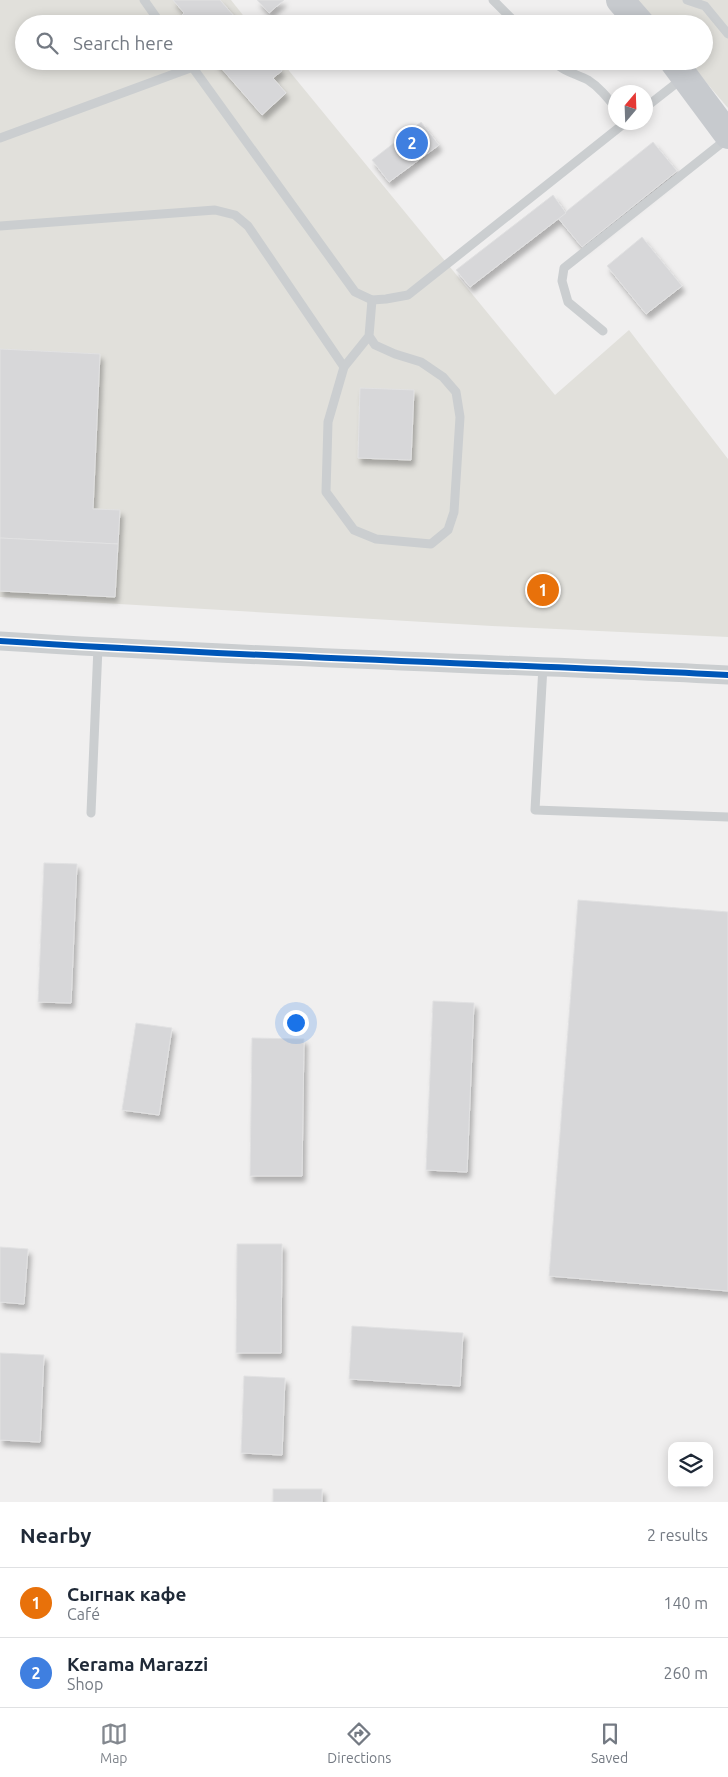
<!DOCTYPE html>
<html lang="en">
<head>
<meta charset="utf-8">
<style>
  :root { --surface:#fff; --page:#f6f6f7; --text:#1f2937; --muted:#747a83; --line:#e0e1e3; --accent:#83888f }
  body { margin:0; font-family:Ubuntu,sans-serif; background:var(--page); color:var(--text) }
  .controls { position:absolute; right:15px; bottom:15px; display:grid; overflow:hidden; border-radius:10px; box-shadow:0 2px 12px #0003 }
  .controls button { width:45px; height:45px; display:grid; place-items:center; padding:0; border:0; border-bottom:1px solid var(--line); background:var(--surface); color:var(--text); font:25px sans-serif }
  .compass { position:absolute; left:608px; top:85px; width:45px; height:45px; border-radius:50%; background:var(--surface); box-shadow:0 2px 12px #0003; rotate:19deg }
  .you { position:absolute; left:295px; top:1022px; width:18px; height:18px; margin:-12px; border:4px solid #fff; border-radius:50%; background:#1a73e8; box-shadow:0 0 0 8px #1a73e833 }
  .badge { display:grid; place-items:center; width:32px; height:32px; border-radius:50%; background:var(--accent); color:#fff; font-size:16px; font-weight:700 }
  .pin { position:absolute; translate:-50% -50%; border:2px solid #fff; box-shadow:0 1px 5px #0006 }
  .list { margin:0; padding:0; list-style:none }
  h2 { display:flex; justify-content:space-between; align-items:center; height:65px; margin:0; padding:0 20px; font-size:21px }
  h2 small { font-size:16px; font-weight:400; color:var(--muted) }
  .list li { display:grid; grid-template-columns:32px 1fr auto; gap:15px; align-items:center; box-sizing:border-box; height:70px; padding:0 20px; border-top:1px solid var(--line) }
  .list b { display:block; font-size:19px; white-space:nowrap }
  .list p { margin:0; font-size:16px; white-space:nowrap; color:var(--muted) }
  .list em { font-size:16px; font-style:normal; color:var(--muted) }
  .icon { flex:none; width:28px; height:28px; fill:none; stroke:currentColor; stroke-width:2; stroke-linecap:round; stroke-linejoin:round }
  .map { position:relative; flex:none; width:728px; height:1502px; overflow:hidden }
  .search { position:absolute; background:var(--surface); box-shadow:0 2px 12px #0003; left:15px; right:15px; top:15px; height:55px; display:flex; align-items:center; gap:12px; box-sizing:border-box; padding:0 18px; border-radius:28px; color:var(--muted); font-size:19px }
  .sheet { height:205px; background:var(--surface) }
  nav { display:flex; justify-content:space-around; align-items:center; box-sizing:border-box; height:70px; border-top:1px solid var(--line); background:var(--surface); font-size:14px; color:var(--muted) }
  nav a { display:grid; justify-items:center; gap:2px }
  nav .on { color:var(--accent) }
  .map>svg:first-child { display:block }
  .commercial { fill:#e1e0db }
  .building { fill:#d7d7d9; stroke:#e1e1e2; filter:url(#shadow) }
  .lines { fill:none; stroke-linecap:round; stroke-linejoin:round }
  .lane { stroke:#cbced0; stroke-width:9 }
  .street { stroke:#cbced0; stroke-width:19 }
  .primary { stroke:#c7cace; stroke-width:28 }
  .cycleway-casing { stroke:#fff; stroke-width:9 }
  .cycleway { stroke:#0057b8; stroke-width:6 }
</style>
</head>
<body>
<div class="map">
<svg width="728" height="1502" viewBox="0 0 728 1502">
  <defs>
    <filter id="shadow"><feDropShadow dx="3" dy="5.5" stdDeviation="2.5" flood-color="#0004"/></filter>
  </defs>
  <rect width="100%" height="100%" fill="#f0efef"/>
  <g class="commercial">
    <path d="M0 0H231L250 24H24V61H281L555 395 629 330 728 459V637L492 626 0 597Z"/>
    <path d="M636 0H728V108L688 61H704V24H656Z"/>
  </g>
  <g class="building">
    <path d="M173 0H220L241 24H183L178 19 184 13Z"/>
    <path d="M257 0H284L269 13Z"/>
    <path d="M215 61H274L282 71 273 78 286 93 262 115Z"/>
    <path d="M421 122 439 145 389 182 372 160Z"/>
    <path d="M653 142 677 171 582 247 558 218Z"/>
    <path d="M553 195 566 213 470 287 456 270Z"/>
    <path d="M642 237 682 286 646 314 607 266Z"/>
    <path d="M0 349 100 354 93 509 120 510 118 544 0 538Z"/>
    <path d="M360 388 414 390 411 460 358 458Z"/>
    <path d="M0 538 118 544 115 597 0 591Z"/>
    <path d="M44 863 77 864 71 1003 38 1002Z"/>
    <path d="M578 900 728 912V1291L549 1276Z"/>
    <path d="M433 1001 474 1003 467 1172 426 1170Z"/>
    <path d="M136 1023 172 1028 159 1115 122 1110Z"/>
    <path d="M252 1038 304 1039 302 1176H250Z"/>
    <path d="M237 1244H282L281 1353H236Z"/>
    <path d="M0 1247 28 1249 24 1304 0 1302Z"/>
    <path d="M352 1326 463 1333 460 1386 349 1379Z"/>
    <path d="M0 1353 44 1355 40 1442 0 1440Z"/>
    <path d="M244 1376 285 1378 282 1455 241 1453Z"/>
    <rect x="273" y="1489" width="49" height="13"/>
  </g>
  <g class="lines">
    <g class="lane">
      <path d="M144 0 161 24"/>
      <path d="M493 0 517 24"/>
      <path d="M687 0 705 6 728 34"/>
      <path d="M188 61 355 292 372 300 386 299 408 295 626 122"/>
      <path d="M553 61C562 71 576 74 588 80 599 87 607 97 616 108"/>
      <path d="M646 107 683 78"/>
      <path d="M0 138 193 67"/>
      <path d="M0 226 215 210 235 215 248 226 344 367"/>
      <path d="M603 331 568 302 562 281 564 268 728 138"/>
      <path d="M369 336 375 345 395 354 421 362 443 377 456 392 460 417 454 512 448 530 431 544 376 539 354 530 326 492 328 422 344 367 369 336 372 300"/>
      <path d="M543 666 535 810 728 817"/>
      <path d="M91 813 98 647"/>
    </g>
    <path class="street" d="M0 641C242 657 485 663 728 675"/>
    <g class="primary">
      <path d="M620 0 641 24"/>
      <path d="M673 61 728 135"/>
    </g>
    <g class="cycleway-casing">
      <path id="cycleway" d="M0 641C242 657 485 663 728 675"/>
    </g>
    <use href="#cycleway" class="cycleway"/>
  </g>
</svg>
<div class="controls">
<button><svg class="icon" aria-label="layers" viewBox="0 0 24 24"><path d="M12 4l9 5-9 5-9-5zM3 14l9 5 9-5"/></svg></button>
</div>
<svg class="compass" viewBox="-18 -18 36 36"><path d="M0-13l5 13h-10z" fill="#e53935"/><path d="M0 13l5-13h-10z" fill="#747a83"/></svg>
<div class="you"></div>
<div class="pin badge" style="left:543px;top:590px;background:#e8710a">1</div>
<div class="pin badge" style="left:412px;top:143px;background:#3f7fe0">2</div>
<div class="search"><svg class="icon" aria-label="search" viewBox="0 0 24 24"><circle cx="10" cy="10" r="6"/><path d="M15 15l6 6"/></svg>Search here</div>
</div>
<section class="sheet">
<h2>Nearby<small>2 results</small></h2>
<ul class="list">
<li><span class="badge" style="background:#e8710a">1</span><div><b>Сыгнак кафе</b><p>Café</p></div><em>140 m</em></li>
<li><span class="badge" style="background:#3f7fe0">2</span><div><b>Kerama Marazzi</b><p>Shop</p></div><em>260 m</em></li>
</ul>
</section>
<nav>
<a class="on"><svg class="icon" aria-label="map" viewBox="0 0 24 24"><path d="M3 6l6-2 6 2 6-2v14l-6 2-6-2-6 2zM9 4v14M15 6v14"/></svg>Map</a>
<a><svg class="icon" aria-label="directions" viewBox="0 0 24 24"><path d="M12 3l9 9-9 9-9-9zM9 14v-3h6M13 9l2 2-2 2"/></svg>Directions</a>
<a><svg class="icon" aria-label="saved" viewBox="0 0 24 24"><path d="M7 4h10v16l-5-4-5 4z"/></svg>Saved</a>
</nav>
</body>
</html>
